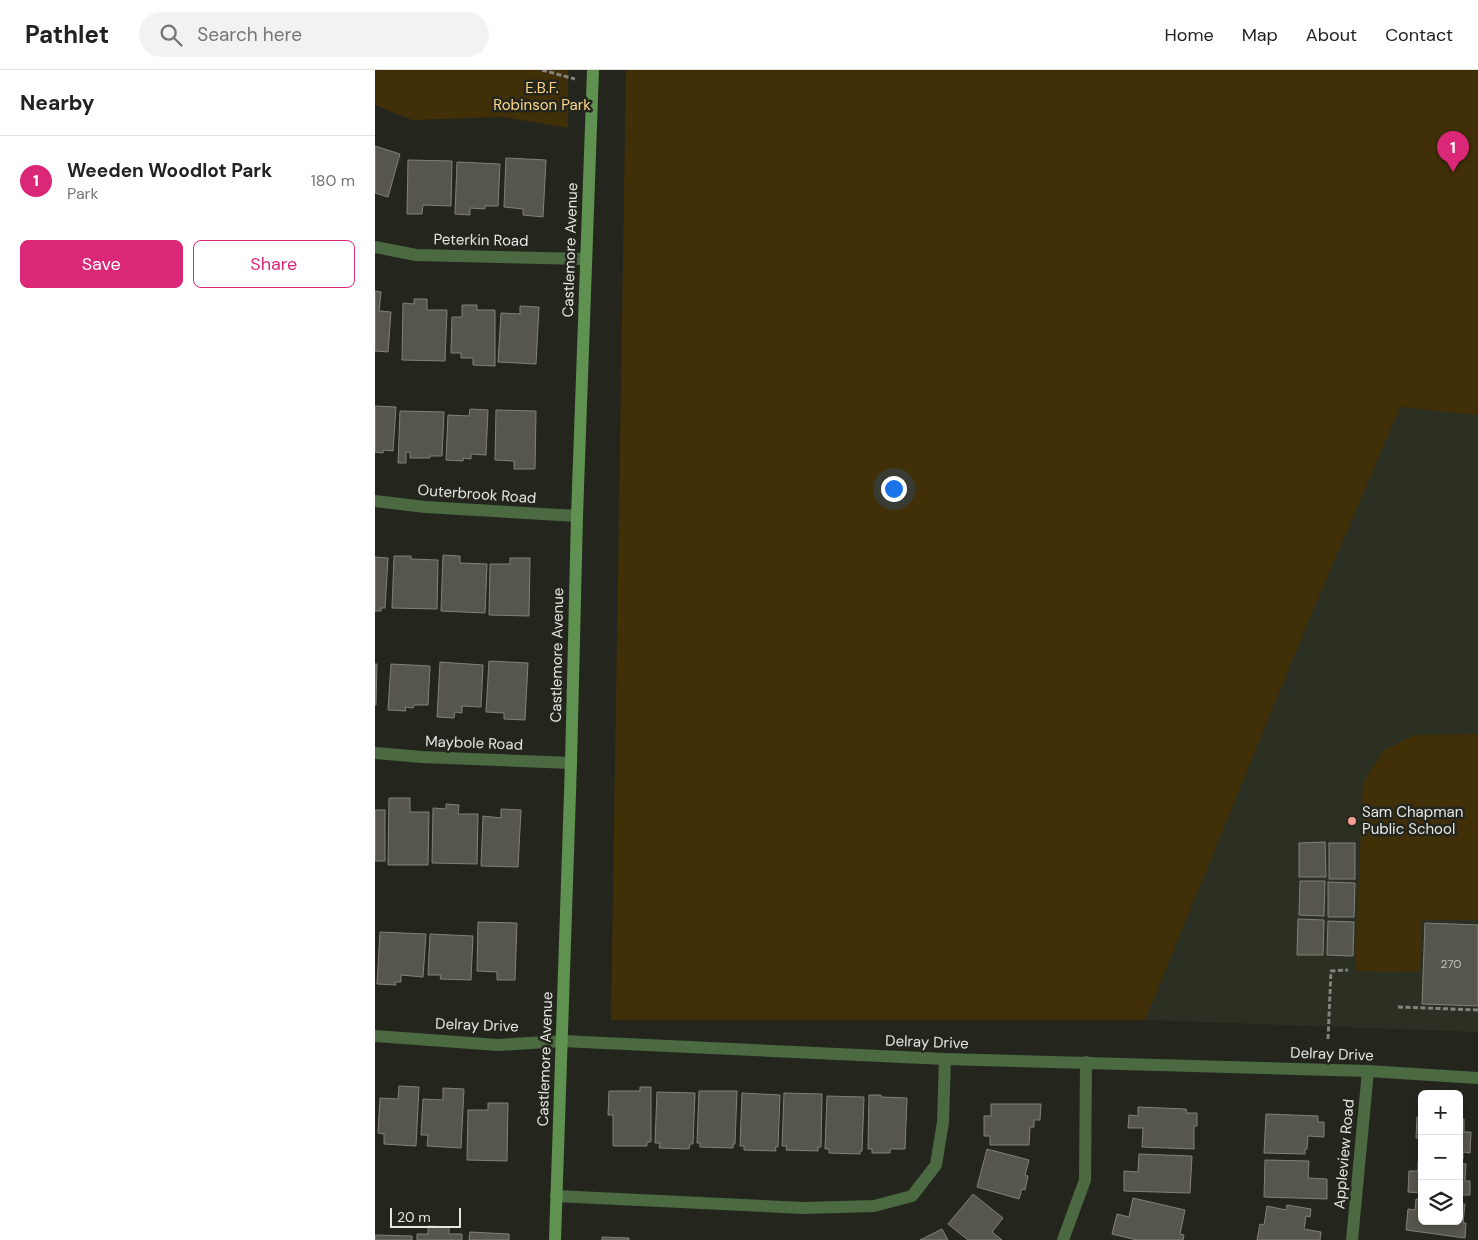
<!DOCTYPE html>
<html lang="en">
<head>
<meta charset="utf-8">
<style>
  :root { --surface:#fff; --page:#f2f2f2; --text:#222; --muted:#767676; --line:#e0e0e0; --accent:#db2777 }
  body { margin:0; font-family:"DM Sans",sans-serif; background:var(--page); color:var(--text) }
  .controls { position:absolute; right:15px; bottom:15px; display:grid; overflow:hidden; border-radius:8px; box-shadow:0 2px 8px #0003 }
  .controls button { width:45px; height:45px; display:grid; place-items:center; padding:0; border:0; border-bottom:1px solid var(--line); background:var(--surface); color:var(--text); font:25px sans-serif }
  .scale { position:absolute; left:15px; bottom:12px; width:71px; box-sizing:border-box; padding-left:5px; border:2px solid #e5e7e2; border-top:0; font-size:14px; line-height:18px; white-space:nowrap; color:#e5e7e2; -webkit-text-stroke:4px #24261e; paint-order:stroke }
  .you { position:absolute; left:518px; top:418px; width:18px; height:18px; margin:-12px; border:4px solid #fff; border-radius:50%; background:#1a73e8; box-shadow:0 0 0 8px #1a73e833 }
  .badge { display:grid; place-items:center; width:32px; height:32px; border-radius:50%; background:var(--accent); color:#fff; font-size:16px; font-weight:700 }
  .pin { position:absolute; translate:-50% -41px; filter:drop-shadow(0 1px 2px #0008) }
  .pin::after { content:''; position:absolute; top:26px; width:18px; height:15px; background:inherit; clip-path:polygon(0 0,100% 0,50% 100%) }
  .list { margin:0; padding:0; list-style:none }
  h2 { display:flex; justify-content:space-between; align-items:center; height:65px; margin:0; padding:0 20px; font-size:21px }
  h2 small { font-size:16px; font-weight:400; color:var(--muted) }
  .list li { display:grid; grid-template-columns:32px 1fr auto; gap:15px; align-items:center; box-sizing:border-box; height:90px; padding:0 20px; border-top:1px solid var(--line) }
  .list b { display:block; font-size:19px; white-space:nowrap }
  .list p { margin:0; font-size:16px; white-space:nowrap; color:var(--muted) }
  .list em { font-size:16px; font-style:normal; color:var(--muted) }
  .actions { display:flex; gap:10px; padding:15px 20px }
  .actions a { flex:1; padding:11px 0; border:1px solid var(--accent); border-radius:8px; text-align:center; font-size:18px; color:var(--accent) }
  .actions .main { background:var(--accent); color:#fff }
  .icon { flex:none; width:28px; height:28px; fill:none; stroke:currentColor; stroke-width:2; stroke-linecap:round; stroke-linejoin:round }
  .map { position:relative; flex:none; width:1103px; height:1170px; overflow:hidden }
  header { display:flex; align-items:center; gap:30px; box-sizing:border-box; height:70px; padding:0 25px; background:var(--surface); border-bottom:1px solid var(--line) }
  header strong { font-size:24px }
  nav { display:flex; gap:28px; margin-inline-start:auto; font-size:18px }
  .search { width:350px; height:45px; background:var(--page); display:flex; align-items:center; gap:12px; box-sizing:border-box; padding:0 18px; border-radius:28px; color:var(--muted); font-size:19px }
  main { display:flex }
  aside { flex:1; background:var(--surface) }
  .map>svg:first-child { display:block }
  .built { fill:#2c3022 }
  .green { fill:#412f08 }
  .building { fill:#57564d; stroke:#828177 }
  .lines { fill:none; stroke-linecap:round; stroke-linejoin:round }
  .path { stroke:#82847d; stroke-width:3; stroke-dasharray:5 2.5; stroke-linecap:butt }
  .lane { stroke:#4b6a42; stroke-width:12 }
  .street { stroke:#4b6a42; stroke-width:12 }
  .secondary { stroke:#5f9150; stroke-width:12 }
  .poi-dot { fill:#f59c94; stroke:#24261e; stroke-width:2 }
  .labels { text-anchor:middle; stroke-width:5; stroke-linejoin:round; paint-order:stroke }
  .number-label { font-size:12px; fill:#c2c3bd }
  .park-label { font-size:15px; fill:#fcd58b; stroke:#24261e }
  .street-label { font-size:15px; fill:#e5e7e2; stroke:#24261e }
  .poi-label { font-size:15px; fill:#e5e7e2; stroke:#24261e; text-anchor:start }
</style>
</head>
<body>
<header>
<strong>Pathlet</strong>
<div class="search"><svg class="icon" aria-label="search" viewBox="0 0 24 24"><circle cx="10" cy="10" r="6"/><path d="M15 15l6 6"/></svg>Search here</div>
<nav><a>Home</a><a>Map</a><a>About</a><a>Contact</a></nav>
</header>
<main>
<aside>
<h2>Nearby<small></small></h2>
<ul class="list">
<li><span class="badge">1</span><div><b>Weeden Woodlot Park</b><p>Park</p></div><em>180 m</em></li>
</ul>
<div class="actions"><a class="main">Save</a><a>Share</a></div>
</aside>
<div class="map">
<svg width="1103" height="1170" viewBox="0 0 1103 1170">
  <rect width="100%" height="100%" fill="#24261e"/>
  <path class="built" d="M1025 337 1103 345V962L770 950 933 552Z"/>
  <g class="green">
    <path d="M0 0H193V58L128 47 37 50 0 35Z"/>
    <path d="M251 0H1103V345L1025 337 933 552 770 950H236Z"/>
    <path d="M1103 664V850H1047L1045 902 980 901 988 713 1008 681 1039 665Z"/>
  </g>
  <g class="building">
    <path d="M0 76 25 84 13 127 0 123Z"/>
    <path d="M131 88 171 90 168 147 148 145V139L129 137Z"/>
    <path d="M33 90 77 91 76 136 48 135 47 144H32Z"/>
    <path d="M82 92 125 94 123 136H110V139L95 138V145L80 144Z"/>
    <path d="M0 221 6 222 4 241 16 242 13 282 0 281Z"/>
    <path d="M39 229H52V240H72L70 291 27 290 28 233 39 234Z"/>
    <path d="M87 235H102V240H120V296L98 295V288H86V283H76L77 247H87Z"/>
    <path d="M145 236 164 237 161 294 123 292 126 243 145 244Z"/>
    <path d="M0 336 21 337 18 381 8 380V383L0 382Z"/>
    <path d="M95 339 113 340 111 385 96 384V389L88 388V391L71 390 73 345 94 346Z"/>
    <path d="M121 340 161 341 160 399H139V391L120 390Z"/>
    <path d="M25 341 69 342 67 386H55V388H35V382H31V393H23Z"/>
    <path d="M68 485 85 486V493L112 494 110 543 66 541Z"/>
    <path d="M19 486H36V489L63 490 62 539 17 538Z"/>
    <path d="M0 487 13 488 10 538H6V541H0Z"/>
    <path d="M135 488H155L154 546 114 545 115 494H135Z"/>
    <path d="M114 591 153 593 150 650 129 649V643L111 642Z"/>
    <path d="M65 592 108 595 106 637 87 636V643L80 642 79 648 62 647Z"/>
    <path d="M0 594H2L1 635H0Z"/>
    <path d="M16 594 55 596 53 635H39L38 638 30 637 31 641 13 640Z"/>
    <path d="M14 728H35V742H54L53 795H13Z"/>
    <path d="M71 734 84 735 83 744H103L102 794 57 793 58 738 71 739Z"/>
    <path d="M126 739 146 740 143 797 106 796 108 746 126 748Z"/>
    <rect x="0" y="740" width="10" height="51"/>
    <path d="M950 772 951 807H924V773Z"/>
    <rect x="954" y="773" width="26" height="36"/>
    <path d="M925 811H950L949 846 924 845Z"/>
    <path d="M953 812 980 813 979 847H953Z"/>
    <path d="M923 849 949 850 948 885H922Z"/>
    <path d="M953 851 979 852 978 886 952 885Z"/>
    <path d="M103 852 142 853 140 910H122V902L102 901Z"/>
    <path d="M1050 853 1103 855V936L1047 934Z"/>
    <path d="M5 862 51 864 48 907 26 905V912H20L21 915 2 914Z"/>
    <path d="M55 864 98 866 96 910 65 909 66 905H53Z"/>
    <path d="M24 1016 44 1017 41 1076 9 1074V1064L3 1063 5 1028 23 1029Z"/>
    <path d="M265 1017H276V1072H272V1076H238V1045H233L234 1021H265Z"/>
    <path d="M68 1018 89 1019 86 1078 52 1076 53 1065H46L48 1029 68 1030Z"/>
    <path d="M324 1021H362L360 1074H358V1078L325 1077V1073H322Z"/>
    <path d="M282 1022 320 1023 318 1074H315L314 1079 284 1078 285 1073H280Z"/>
    <path d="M367 1023 405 1025 403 1077H400L401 1081 369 1080V1076H365Z"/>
    <path d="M409 1023 447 1024 446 1077H443V1081L411 1080 412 1076H407Z"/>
    <path d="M494 1025H506V1027L532 1028 530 1079H515V1083H497V1079H493Z"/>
    <path d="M452 1026 489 1027 487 1081H485V1084L454 1083V1079H450Z"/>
    <path d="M113 1033H133L132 1091 92 1090 93 1040H113Z"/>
    <path d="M616 1034H666L665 1050H659V1057H655L654 1075H615V1066H609V1046H616Z"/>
    <path d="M763 1037 811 1039 812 1043H822V1056H819V1079L767 1077 768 1058H753L754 1045 763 1046Z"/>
    <path d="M891 1044 943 1046V1052H949V1067L933 1066 932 1079H930V1084L889 1083Z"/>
    <path d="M1042 1047H1047V1087L1046 1068H1041Z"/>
    <path d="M1084 1049H1089V1062H1096L1095 1083 1088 1082V1089H1084Z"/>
    <path d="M612 1079 654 1090 650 1105 653 1106 650 1120 647 1119 644 1129 602 1117Z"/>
    <path d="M764 1084 817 1086 815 1123 749 1121V1101L763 1102Z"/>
    <path d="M890 1090 934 1091 933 1108 952 1109V1129L889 1127Z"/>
    <path d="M1043 1091H1047V1123L1033 1122 1034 1101H1043Z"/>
    <path d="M1084 1093 1091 1094 1090 1111H1095V1125H1084Z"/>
    <path d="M598 1124 628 1148 617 1162 627 1170H593L573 1154Z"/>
    <path d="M758 1128 810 1140 805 1164 809 1165 808 1170H762L737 1164 742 1144 754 1147Z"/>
    <path d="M1041 1129H1047V1151H1084V1134H1090L1088 1153H1091L1090 1168 1031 1160 1033 1139 1040 1140Z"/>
    <path d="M912 1135 936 1139 935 1147 931 1146 929 1159 946 1162 945 1170H882L885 1154 889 1155 892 1136 911 1140Z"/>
    <path d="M53 1156 74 1157V1164H87V1170H42V1164H53Z"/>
    <path d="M567 1159 573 1170H545Z"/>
    <path d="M95 1162 134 1164V1170H94Z"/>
    <path d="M0 1165 37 1166V1170H0Z"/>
    <path d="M227 1167 254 1168V1170H227Z"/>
  </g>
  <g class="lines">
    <g class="path">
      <path d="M167 0 200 9"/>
      <path d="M1023 937 1103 940"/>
      <path d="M953 969 956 901 973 900"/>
    </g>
    <path class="lane" d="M181 1126 428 1138 499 1136 537 1126 561 1095 568 1052 570 989"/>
    <g class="street">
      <path d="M0 177 41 185 211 189"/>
      <path d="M0 431 50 437 202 446"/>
      <path d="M0 683 47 687 196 693"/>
      <path d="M0 966 123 975 187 971 570 989 993 1001 1103 1008"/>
      <path d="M688 1170 710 1110 711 992"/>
      <path d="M977 1170 993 1001"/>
    </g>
    <path class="secondary" d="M180 1170 196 693 202 446 218 0"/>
  </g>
  <circle class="poi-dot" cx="977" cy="751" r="5"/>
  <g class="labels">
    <g class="number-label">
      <text x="1076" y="898">270</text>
    </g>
    <g class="park-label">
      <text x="167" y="23">E.B.F.<tspan x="167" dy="17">Robinson Park</tspan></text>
    </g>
    <g class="street-label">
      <text transform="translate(106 170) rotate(1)" y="5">Peterkin Road</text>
      <text transform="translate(195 180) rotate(-88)" y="5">Castlemore Avenue</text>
      <text transform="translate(102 424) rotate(4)" y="5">Outerbrook Road</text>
      <text transform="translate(182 585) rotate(-89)" y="5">Castlemore Avenue</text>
      <text transform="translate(99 673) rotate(2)" y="5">Maybole Road</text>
      <text transform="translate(102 955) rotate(2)" y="5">Delray Drive</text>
      <text transform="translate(552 972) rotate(2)" y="5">Delray Drive</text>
      <text transform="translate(957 984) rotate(2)" y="5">Delray Drive</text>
      <text transform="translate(170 989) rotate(-88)" y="5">Castlemore Avenue</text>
      <text transform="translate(969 1084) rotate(-85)" y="5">Appleview Road</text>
    </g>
    <g class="poi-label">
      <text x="987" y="747">Sam Chapman<tspan x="987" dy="17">Public School</tspan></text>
    </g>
  </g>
</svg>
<div class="controls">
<button>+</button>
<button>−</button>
<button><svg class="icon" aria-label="layers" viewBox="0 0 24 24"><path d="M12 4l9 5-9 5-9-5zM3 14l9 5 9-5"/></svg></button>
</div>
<div class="scale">20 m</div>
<div class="you"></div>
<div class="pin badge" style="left:1078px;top:102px">1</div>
</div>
</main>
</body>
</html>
